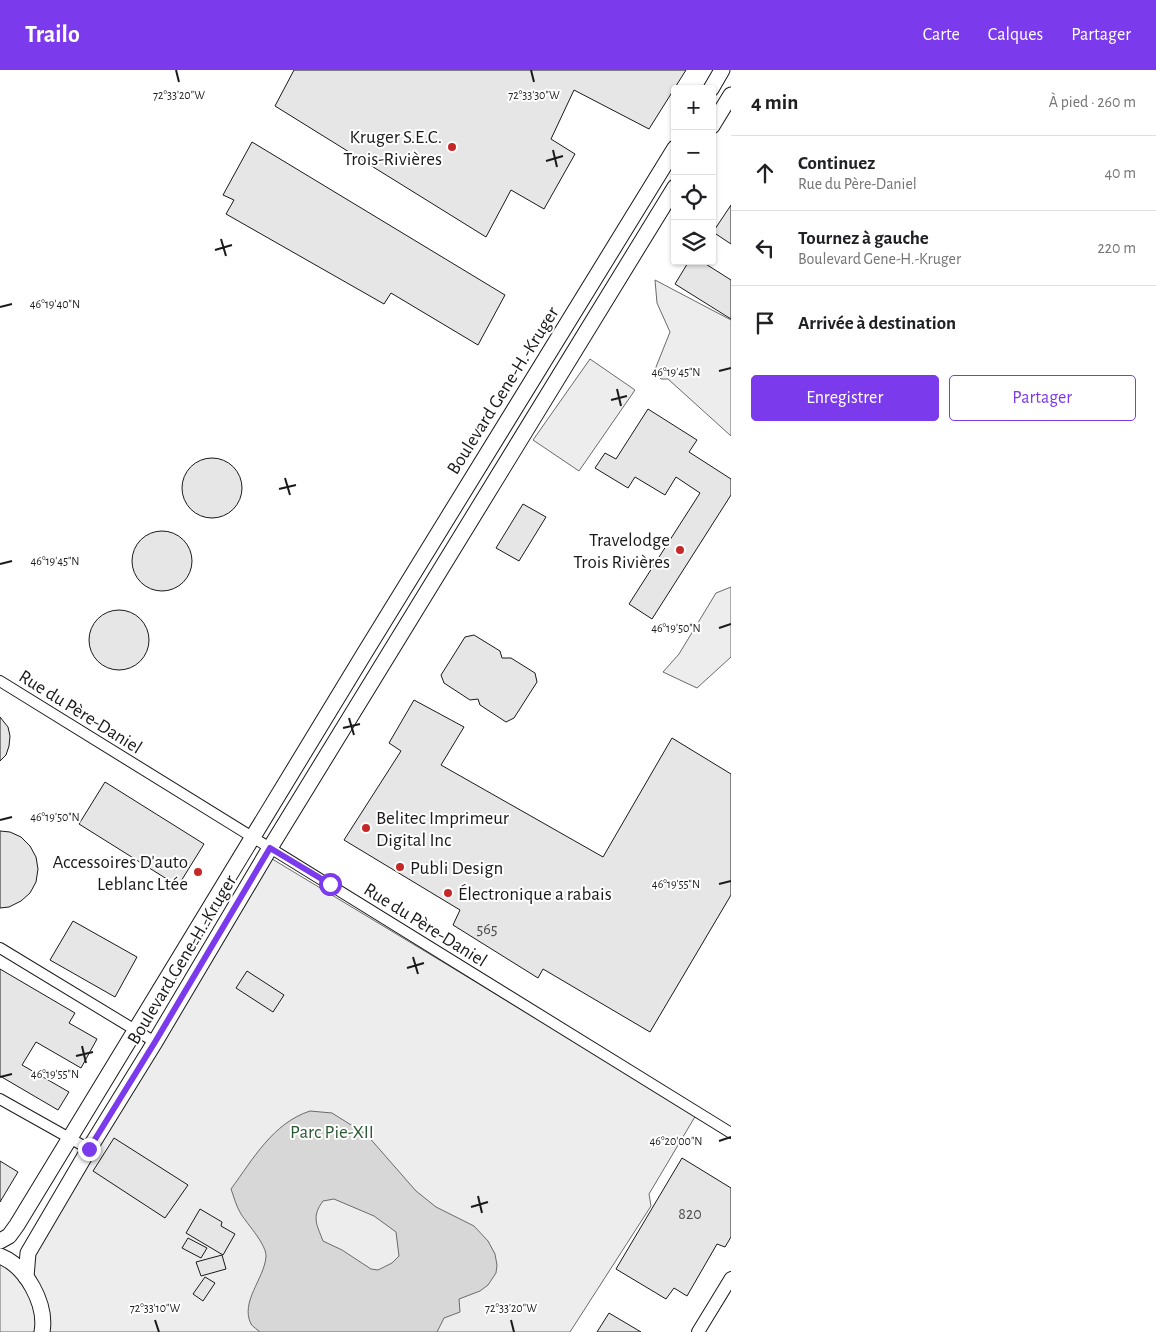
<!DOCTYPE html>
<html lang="fr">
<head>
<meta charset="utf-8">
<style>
  :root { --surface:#fff; --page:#f2f2f2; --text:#202124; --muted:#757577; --line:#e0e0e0; --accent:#7c3aed }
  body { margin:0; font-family:"Alegreya Sans",sans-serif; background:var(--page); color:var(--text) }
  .controls { position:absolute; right:15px; top:15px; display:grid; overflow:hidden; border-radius:5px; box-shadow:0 1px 4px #0004 }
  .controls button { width:45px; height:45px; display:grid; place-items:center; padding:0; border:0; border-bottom:1px solid var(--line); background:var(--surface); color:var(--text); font:25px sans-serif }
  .stop { position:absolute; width:15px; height:15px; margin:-11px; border:4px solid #7c3aed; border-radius:50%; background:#fff }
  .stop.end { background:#7c3aed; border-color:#fff; box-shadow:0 1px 5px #0008 }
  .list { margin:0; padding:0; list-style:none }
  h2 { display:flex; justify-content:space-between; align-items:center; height:65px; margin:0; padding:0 20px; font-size:21px }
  h2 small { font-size:16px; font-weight:400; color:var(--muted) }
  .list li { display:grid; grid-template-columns:32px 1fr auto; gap:15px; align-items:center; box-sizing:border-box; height:75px; padding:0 20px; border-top:1px solid var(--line) }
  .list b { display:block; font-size:19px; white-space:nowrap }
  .list p { margin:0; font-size:16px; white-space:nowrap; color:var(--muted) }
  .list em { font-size:16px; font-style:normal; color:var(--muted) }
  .actions { display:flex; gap:10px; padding:15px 20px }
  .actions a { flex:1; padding:11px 0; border:1px solid var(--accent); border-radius:5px; text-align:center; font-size:18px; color:var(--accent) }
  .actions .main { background:var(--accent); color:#fff }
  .icon { flex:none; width:28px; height:28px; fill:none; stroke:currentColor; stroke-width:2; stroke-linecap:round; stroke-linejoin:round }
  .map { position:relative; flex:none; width:731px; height:1262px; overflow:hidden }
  header { display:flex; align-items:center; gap:30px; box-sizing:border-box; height:70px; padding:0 25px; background:var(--accent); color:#fff }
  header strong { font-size:24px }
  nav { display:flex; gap:28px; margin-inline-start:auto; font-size:18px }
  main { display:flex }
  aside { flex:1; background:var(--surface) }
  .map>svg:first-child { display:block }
  .built { fill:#ededed; stroke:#6a6a6a }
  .water { fill:#d7d7d7; stroke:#6a6a6a; fill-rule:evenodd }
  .building { fill:#e6e6e6; stroke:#1a1a1a }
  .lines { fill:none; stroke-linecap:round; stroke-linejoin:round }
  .minor-casing { stroke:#1a1a1a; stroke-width:12 }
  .tertiary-casing { stroke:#1a1a1a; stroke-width:14 }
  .primary-casing { stroke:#1a1a1a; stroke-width:17 }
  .minor { stroke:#fff; stroke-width:10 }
  .tertiary { stroke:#fff; stroke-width:12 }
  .primary { stroke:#fff; stroke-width:15 }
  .route { stroke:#7c3aed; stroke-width:6 }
  .ticks { fill:none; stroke:#1a1a1a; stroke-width:2 }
  .poi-dot { fill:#c62828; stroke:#fff; stroke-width:2 }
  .labels { text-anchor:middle; stroke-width:4; stroke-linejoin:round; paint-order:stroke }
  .number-label { font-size:16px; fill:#4d4d4d }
  .poi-label { font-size:19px; fill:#1a1a1a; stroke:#fff; text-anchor:end }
  .street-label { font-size:19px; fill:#1a1a1a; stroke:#fff }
  .park-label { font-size:19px; fill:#2b5a34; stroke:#fff }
  .ticks-label { font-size:12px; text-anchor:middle; fill:#1a1a1a; stroke:#fff; stroke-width:4; stroke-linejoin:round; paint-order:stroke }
</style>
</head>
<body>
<header>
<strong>Trailo</strong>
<nav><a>Carte</a><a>Calques</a><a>Partager</a></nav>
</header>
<main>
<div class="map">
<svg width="731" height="1262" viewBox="0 0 731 1262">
  <rect width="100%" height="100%" fill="#fff"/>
  <g class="built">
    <path d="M655 210 731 250V366L668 309H661L654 302 670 262 657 233Z"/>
    <path d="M590 289 635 320 579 401 533 370Z"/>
    <path d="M731 517V587L697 618 663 602 679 584 716 523Z"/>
    <path d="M264 784 696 1045 649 1124 651 1136 570 1262H48L28 1196Z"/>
    <path d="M0 1187 27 1210 41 1262H0Z"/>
  </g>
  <path class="water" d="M310 1041 332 1043 367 1065 416 1121 436 1137 474 1156 488 1171 495 1184 497 1195 496 1203 488 1215 480 1221 459 1229 460 1242 444 1248 437 1262H260C258 1260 253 1257 251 1254 240 1232 264 1209 266 1187 267 1175 248 1155 241 1144 236 1136 234 1127 231 1119 253 1089 273 1053 310 1041ZM334 1129 374 1146 396 1162 399 1186 392 1193 378 1200 371 1199 342 1180 323 1171C317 1155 311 1147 323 1131Z"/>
  <g class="building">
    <path d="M294 0H686L649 59 574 20 551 69 575 84 544 139 511 120 486 167 275 36Z"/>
    <path d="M252 72 505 225 478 275 391 223 384 234 226 144 234 130 223 125Z"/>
    <path d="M731 135V174L713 162Z"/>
    <path d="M689 191H701L731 210V249L675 214Z"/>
    <path d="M648 339 697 370 689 382 731 409V425L652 549 629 534 700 423 676 407 665 425 635 407 628 418 595 398 605 383 616 389Z"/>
    <circle cx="212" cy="418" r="30"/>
    <path d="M523 434 546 447 519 491 496 478Z"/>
    <circle cx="162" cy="491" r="30"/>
    <circle cx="119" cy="570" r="30"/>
    <path d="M474 565 500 581 502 588H511L535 603 537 612 514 648 506 652 480 635 478 629 470 630 444 613 441 605 465 567Z"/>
    <path d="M414 630 464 657 441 695 603 787 672 668 731 704V825L650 962 543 899 538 908 453 855 460 840 344 770 401 681 389 673Z"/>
    <path d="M0 647 8 657 10 666 9 676 6 685 0 691Z"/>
    <path d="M105 712 204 774 178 816 79 754Z"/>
    <path d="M0 761 10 762 21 767 30 776 36 787 38 799 36 812 30 823 21 831 9 837 0 838Z"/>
    <path d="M73 851 137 887 115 927 50 890Z"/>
    <path d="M0 899 75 943 69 953 97 969 81 998 36 972 22 995 69 1022 58 1040 0 1006Z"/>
    <path d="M247 901 284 925 273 942 236 918Z"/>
    <path d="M114 1068 188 1115 165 1148 93 1101Z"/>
    <path d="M682 1088 731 1118V1167L725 1177 717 1174 687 1226 674 1218 666 1229 616 1199Z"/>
    <path d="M0 1091 18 1102 0 1132Z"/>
    <path d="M200 1139 222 1152 221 1156 235 1164 223 1185 186 1163Z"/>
    <path d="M188 1168 207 1178 201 1188 182 1178Z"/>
    <path d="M222 1185 226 1199 201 1206 196 1192Z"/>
    <path d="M205 1207 215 1213 203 1231 193 1224Z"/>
    <path d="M609 1243 641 1262H597Z"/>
  </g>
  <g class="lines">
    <g class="minor-casing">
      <g id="minor">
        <path d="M0 611 731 1063"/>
        <path d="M0 878 155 972"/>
        <path d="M0 1029 89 1079"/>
      </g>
    </g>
    <g class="tertiary-casing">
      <path id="tertiary" d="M698 1262 731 1208"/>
    </g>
    <g class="primary-casing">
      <g id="primary">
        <path d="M711 19 722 0"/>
        <path d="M712 56 731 25"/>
        <path d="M0 1171 9 1166 17 1155 364 584 675 78"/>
        <path d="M0 1186C26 1196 47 1234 42 1262"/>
        <path d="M26 1207 28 1183 89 1079 155 972 270 778 675 117"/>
      </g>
    </g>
    <use href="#minor" class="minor"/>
    <use href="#tertiary" class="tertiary"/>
    <use href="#primary" class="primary"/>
  </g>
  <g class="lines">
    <path class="route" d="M89 1079 155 972 270 778 330 814"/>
  </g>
  <path class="ticks" d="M176 0 179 12M531 0 534 12M553 80 557 97M546 91 563 86M221 169 226 186M215 180 232 175M0 237 12 234M719 301 731 298M617 319 621 336M611 330 627 326M285 408 290 425M279 419 296 415M0 494 12 491M719 558 731 554M349 648 354 665M343 658 360 654M0 750 12 747M719 814 731 811M413 887 418 904M407 898 424 893M82 976 86 993M76 986 93 982M0 1007 12 1004M719 1071 731 1067M478 1126 482 1143M471 1137 488 1132M155 1250 159 1262M511 1250 514 1262"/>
  <g class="poi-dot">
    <circle cx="452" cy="77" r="5"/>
    <circle cx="680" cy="480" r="5"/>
    <circle cx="366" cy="758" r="5"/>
    <circle cx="400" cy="797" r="5"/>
    <circle cx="198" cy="802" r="5"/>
    <circle cx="448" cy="823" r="5"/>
  </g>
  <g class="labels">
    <g class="number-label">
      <text x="487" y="864">565</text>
      <text x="690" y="1149">820</text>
    </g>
    <g class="poi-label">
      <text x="442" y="73">Kruger S.E.C.<tspan x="442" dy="22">Trois-Rivières</tspan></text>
      <text x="670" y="476">Travelodge<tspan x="670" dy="22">Trois Rivières</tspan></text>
      <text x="376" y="754" text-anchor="start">Belitec Imprimeur<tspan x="376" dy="22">Digital Inc</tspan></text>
      <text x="188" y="798">Accessoires D'auto<tspan x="188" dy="22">Leblanc Ltée</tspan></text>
      <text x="410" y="804" text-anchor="start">Publi Design</text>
      <text x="458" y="830" text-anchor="start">Électronique a rabais</text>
    </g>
    <g class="street-label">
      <text transform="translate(502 320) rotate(-58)" y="7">Boulevard Gene-H.-Kruger</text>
      <text transform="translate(81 641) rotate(32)" y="7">Rue du Père-Daniel</text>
      <text transform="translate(426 854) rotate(32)" y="7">Rue du Père-Daniel</text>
      <text transform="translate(181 889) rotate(-59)" y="7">Boulevard Gene-H.-Kruger</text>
    </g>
    <g class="park-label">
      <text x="332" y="1068">Parc Pie-XII</text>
    </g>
  </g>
  <g class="ticks-label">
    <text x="179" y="29">72°33'20"W</text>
    <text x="534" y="29">72°33'30"W</text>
    <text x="55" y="238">46°19'40"N</text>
    <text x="676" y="306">46°19'45"N</text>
    <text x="55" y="495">46°19'45"N</text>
    <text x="676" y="562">46°19'50"N</text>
    <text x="55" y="751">46°19'50"N</text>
    <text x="676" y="818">46°19'55"N</text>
    <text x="55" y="1008">46°19'55"N</text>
    <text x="676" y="1075">46°20'00"N</text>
    <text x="155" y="1242">72°33'10"W</text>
    <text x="511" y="1242">72°33'20"W</text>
  </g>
</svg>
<div class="controls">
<button>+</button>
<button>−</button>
<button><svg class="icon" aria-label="locate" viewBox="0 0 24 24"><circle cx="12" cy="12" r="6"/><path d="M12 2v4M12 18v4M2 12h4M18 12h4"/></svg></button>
<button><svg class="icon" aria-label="layers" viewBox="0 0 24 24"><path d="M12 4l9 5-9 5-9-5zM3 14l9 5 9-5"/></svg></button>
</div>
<div class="stop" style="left:330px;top:814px"></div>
<div class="stop end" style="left:89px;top:1079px"></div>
</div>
<aside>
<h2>4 min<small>À pied · 260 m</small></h2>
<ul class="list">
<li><svg class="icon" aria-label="ahead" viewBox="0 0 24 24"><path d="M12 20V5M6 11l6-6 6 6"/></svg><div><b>Continuez</b><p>Rue du Père-Daniel</p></div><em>40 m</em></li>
<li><svg class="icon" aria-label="left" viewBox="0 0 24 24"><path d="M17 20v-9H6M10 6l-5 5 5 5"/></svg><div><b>Tournez à gauche</b><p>Boulevard Gene-H.-Kruger</p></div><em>220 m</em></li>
<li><svg class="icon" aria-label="arrive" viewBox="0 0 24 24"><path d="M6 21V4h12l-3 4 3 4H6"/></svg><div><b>Arrivée à destination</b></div></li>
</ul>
<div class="actions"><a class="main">Enregistrer</a><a>Partager</a></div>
</aside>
</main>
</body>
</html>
